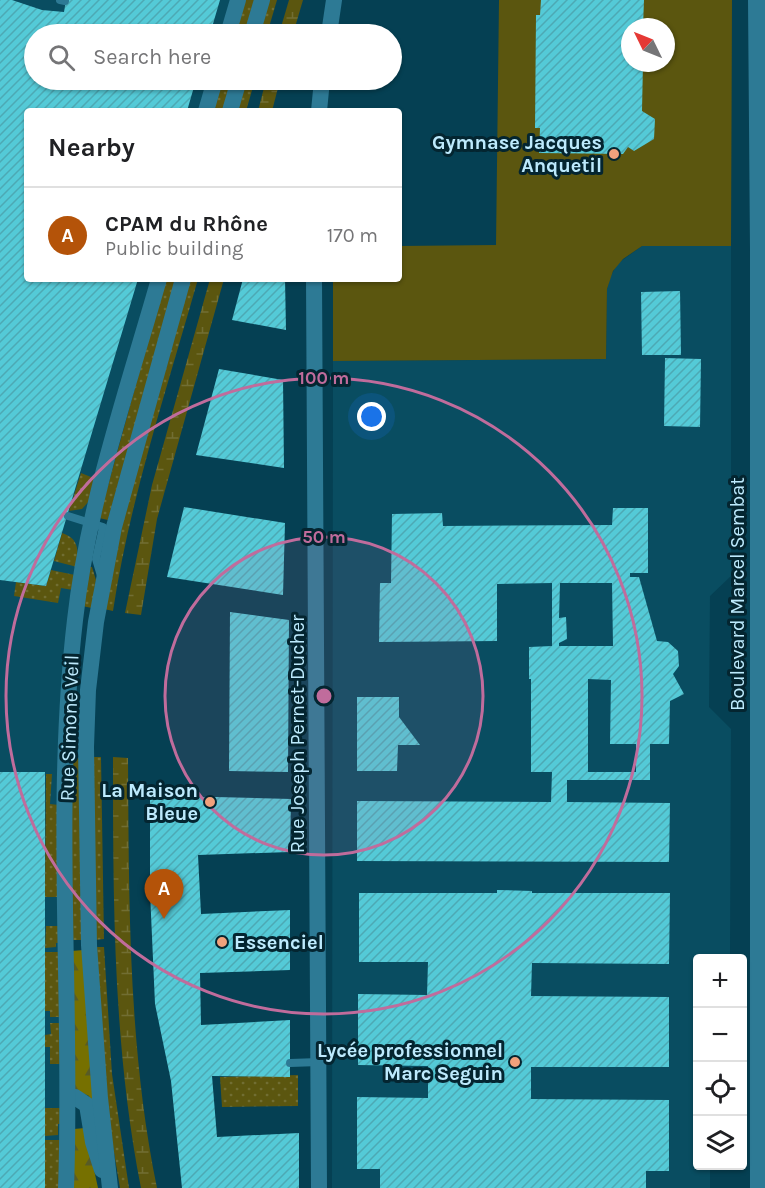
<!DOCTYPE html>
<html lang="en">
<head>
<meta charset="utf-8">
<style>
  :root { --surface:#fff; --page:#f2f2f2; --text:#202124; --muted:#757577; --line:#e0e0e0; --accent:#b45309 }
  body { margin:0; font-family:Karla,sans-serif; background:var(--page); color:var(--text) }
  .controls { position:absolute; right:18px; bottom:18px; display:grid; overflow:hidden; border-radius:6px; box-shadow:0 2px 4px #0004 }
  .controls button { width:54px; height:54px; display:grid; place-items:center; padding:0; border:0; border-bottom:2px solid var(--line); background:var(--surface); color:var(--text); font:30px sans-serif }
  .compass { position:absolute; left:621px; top:18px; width:54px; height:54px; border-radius:50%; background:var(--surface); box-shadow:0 2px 4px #0004; rotate:313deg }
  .you { position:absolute; left:372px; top:417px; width:21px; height:21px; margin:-15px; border:4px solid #fff; border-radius:50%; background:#1a73e8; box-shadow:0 0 0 9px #1a73e833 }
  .badge { display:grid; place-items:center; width:39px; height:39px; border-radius:50%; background:var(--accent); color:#fff; font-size:20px; font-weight:700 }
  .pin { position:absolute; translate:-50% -50px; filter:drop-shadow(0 2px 3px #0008) }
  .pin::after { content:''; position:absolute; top:32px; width:21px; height:18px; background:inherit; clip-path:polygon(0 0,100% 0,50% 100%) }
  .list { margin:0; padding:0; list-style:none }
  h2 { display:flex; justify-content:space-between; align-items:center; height:78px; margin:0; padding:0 24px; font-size:26px }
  h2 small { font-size:20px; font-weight:400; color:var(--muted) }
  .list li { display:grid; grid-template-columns:39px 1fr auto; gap:18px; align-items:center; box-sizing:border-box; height:96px; padding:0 24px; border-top:2px solid var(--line) }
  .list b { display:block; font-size:22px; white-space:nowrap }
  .list p { margin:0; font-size:20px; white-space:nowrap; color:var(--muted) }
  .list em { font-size:20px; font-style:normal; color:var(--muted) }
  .icon { flex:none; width:33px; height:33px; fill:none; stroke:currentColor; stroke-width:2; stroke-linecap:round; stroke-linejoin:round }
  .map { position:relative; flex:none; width:765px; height:1188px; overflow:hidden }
  .search { position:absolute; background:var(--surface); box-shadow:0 2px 4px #0004; left:24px; top:24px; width:378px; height:66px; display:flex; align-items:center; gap:15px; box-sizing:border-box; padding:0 21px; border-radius:33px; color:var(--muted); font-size:22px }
  .panel { position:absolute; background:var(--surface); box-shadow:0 2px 4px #0004; left:24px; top:108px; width:378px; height:174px; border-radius:6px }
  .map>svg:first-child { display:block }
  .built { fill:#094d61 }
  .grass { fill:url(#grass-dots) }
  .forest { fill:url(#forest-firs) }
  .wetland { fill:url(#wetland-marsh) }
  .pitch { fill:#5b560f; fill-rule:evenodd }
  .building { fill:url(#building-hatch); fill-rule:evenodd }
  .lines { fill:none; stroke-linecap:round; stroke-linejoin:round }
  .lane { stroke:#2d7a95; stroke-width:8 }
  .street { stroke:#2d7a95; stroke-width:16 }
  .secondary { stroke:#2d7a95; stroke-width:18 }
  .ring { fill:none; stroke:#c06c9c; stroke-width:3 }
  .poi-dot { fill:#f1a17c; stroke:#042530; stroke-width:2 }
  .labels { text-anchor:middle; stroke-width:6; stroke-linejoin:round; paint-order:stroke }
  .poi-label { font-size:20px; font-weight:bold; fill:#bdeafd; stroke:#042530; text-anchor:end }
  .street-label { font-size:20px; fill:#bdeafd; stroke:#042530 }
  .centre { fill:#c06c9c; stroke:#042530; stroke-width:3 }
  .ring-label { font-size:18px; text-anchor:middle; font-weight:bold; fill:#c06c9c; stroke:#042530; stroke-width:6; stroke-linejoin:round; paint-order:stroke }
</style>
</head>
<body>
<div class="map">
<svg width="765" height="1188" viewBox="0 0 765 1188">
  <defs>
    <pattern id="grass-dots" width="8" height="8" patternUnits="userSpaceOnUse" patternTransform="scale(1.5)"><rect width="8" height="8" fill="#5b560f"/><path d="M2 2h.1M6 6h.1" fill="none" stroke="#716e33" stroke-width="1.8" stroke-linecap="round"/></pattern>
    <pattern id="forest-firs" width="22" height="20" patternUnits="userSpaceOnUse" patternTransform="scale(1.5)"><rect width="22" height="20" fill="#767000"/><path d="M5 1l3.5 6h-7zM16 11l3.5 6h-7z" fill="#585b26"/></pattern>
    <pattern id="wetland-marsh" width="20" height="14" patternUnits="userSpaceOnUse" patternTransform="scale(1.5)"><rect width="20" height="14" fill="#5b560f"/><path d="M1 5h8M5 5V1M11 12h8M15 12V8" fill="none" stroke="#716e33"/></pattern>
    <pattern id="building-hatch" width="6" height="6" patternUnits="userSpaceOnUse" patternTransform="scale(1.5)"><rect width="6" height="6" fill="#54cad7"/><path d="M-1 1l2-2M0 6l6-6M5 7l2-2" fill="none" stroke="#4da9b4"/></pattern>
  </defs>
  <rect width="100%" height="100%" fill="#054053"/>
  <g class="built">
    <path d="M0 0H232L223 34H34V80H210L201 111H27V279H153L87 506 79 549 61 1188H0Z"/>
    <path d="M642 246H731V576L710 596 709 707 731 729 730 958H698V1166H710V1188H332L333 361 606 359 607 289 610 278 617 264Z"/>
  </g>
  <g class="grass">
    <path d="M245 0H256L246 34H235Z"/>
    <path d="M268 0H277L267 34H258Z"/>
    <path d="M222 80H233L224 111H213Z"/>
    <path d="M245 80H255L246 111H236Z"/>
    <path d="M165 279H176L108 520 99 518Z"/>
    <path d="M189 279H198C167 389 130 498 113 611L104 609 113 558Z"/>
    <path d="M81 473 96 479 90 500 82 509 69 511Z"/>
    <path d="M62 533C80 539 78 551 77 567L54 561Z"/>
    <path d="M89 567H92L96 580 92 608 82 606Z"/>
    <path d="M51 570 75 575 73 590 61 588 58 603 14 596 16 582 46 586Z"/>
    <path d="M92 757H101L104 939 95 940Z"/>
    <path d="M71 758H80L84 940H71Z"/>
    <path d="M46 774H52L50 804 59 805V897H45Z"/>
    <path d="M46 926H59L60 943H56V947L45 948Z"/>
    <path d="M96 947H104L112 1074 129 1188H120L108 1117Z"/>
    <path d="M45 952H60L61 1017H50V1011H45Z"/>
    <path d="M50 1023H61L62 1064H50V1047H45V1035L51 1034Z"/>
    <path d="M298 1075V1106L222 1107 220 1077Z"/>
    <path d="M45 1108H62L63 1124H58V1135L45 1136Z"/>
    <path d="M45 1140H62L61 1188H45Z"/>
  </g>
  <g class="forest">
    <path d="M84 950 96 1117 89 1096 74 1089 71 951Z"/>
    <path d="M85 1128 98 1188H73L74 1129Z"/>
  </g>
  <g class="wetland">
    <path d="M289 0H303L293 34H279Z"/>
    <path d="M266 80H280L272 111H258Z"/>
    <path d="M210 279H224L157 519 141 615 125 613 152 485Z"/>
    <path d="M113 757 128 758C129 901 128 1047 157 1188H141C113 1046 113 901 113 757Z"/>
  </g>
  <path class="pitch" d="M499 0H732L731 246H642L623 259 613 271 607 289 606 359 333 361V279H399V246L496 245ZM630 27H666V63H630Z"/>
  <g class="building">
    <path d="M0 0H12L42 10 64 12 66 0H220L210 34H34V80H196L187 111H27V279H138L46 586 0 580Z"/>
    <path d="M541 0H644L643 27H630V63H643L642 111 655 119 654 139 634 151 628 147 623 154 539 153 540 128H535L536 15H540Z"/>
    <path d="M243 279H285L286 330 232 320Z"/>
    <path d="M680 291 681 355H642L641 292Z"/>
    <path d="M665 358 701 359 700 427 664 426Z"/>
    <path d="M219 369 283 380 284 468 196 455Z"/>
    <path d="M184 507 285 523 283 595 167 577Z"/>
    <path d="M613 508H648V573H630V577H639L657 641 668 642 678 651 679 666 673 674 684 694 670 701 669 744H650V780H567V802L670 803 669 862 357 861V801L551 802 552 772H531V679H529V647L552 646V583L497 584V641L379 642 380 583H391L392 514 442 513 443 526 612 525ZM560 583H612L613 646H559V643L567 639 566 617 559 618ZM588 679 611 680 610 744H636V772H588Z"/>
    <path d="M230 612 289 620 288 772 229 771Z"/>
    <path d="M357 697H399V717L420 745H398L397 771H357Z"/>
    <rect x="0" y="772" width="45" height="416"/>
    <path d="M216 797 291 799 290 852 198 855 201 914 290 910V970L200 973 201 1025 290 1020V1077L212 1076 217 1137 299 1133V1188H182L171 1081 155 1004 150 892V799Z"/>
    <path d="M497 890 532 891V893H670L669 964 532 963 531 996 669 997V1067H531V1099L669 1100V1171H646V1188H380V1169H357V1097L428 1098V1066L358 1065V994L427 995 428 962H359V893H497Z"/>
  </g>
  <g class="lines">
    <g class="lane">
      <path d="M60 0 65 1"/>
      <path d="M68 516 103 527 96 559 102 579"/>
      <path d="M290 1063 319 1062"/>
    </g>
    <g class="street">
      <path d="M228 34 238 0"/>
      <path d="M252 34 262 0"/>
      <path d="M329 34 334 0"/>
      <path d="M206 111 215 80"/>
      <path d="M230 111 239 80"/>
      <path d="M319 111 322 80"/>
      <path d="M314 279 319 1188"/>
      <path d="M68 1097H75L87 1105 93 1142 102 1170"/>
      <path d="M66 1188C73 999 53 809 75 620 88 503 127 391 159 279"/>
      <path d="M110 1188 100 1098 89 945 86 747 88 690 96 622 114 527 183 279"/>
    </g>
    <path class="secondary" d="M757 0 759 251V1188"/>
  </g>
  <circle cx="324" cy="696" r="159" fill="#c06c9c" fill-opacity=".12"/>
  <g class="ring">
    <circle cx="324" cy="696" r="159"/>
    <circle cx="324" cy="696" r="318"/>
  </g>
  <g class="poi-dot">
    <circle cx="614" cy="154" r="6"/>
    <circle cx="210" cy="802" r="6"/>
    <circle cx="222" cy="942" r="6"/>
    <circle cx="515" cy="1062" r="6"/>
  </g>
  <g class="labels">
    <g class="poi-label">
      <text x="602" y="149">Gymnase Jacques<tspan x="602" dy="23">Anquetil</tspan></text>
      <text x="198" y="797">La Maison<tspan x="198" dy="23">Bleue</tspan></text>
      <text x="234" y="949" text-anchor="start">Essenciel</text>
      <text x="503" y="1057">Lycée professionnel<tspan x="503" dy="23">Marc Seguin</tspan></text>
    </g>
    <g class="street-label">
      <text transform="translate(737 594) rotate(-90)" y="7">Boulevard Marcel Sembat</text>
      <text transform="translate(69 728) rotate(-88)" y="7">Rue Simone Veil</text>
      <text transform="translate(297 734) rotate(-90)" y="7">Rue Joseph Pernet-Ducher</text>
    </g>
  </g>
  <circle cx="324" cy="696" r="9" class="centre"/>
  <g class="ring-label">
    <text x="324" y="384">100 m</text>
    <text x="324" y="543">50 m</text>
  </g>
</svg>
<div class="controls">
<button>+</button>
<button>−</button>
<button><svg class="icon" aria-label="locate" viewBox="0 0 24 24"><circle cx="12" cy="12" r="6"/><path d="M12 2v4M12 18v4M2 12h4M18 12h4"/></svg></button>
<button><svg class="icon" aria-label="layers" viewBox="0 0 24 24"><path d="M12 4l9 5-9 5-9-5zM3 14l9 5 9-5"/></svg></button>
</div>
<svg class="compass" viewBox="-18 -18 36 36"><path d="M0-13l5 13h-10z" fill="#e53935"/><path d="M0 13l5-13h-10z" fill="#757577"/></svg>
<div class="you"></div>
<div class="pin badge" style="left:164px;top:919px">A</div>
<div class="search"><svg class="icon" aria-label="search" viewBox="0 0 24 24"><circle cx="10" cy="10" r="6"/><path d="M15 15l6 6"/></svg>Search here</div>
<section class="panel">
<h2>Nearby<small></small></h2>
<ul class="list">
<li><span class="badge">A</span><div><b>CPAM du Rhône</b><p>Public building</p></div><em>170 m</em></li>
</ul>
</section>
</div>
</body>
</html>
